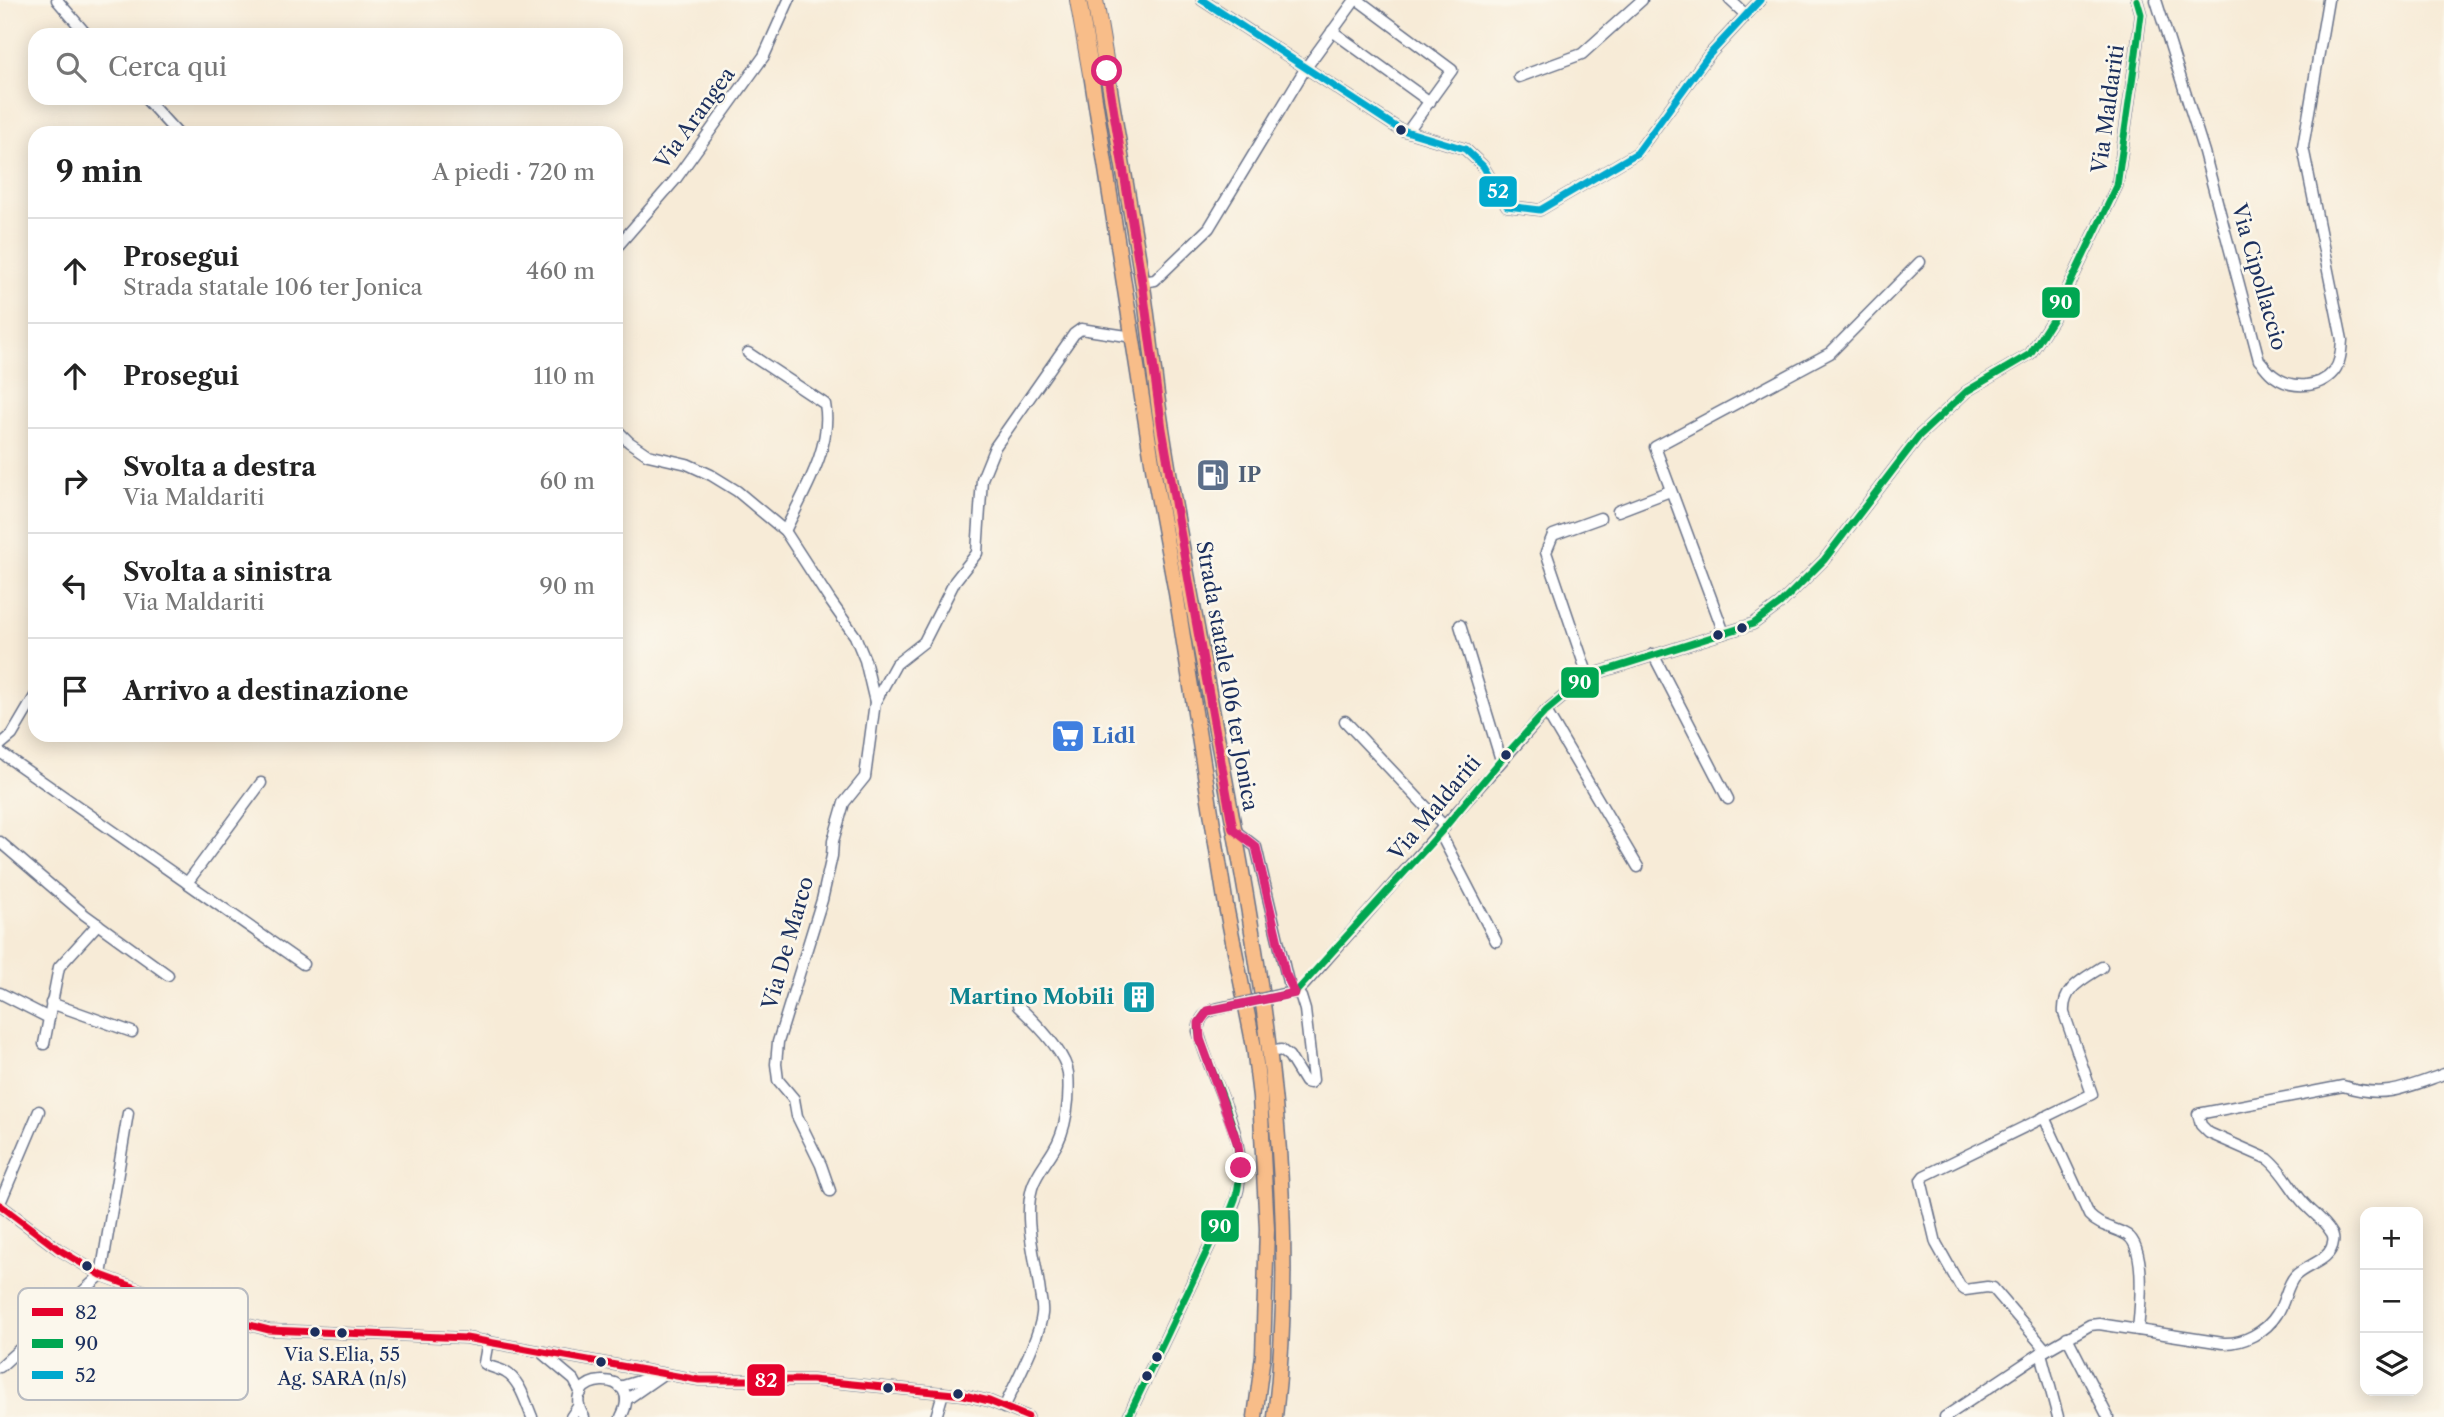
<!DOCTYPE html>
<html lang="it">
<head>
<meta charset="utf-8">
<style>
  :root { --surface:#fff; --page:#f6f6f6; --text:#222; --muted:#767676; --line:#e0e0e0 }
  body { margin:0; font-family:"Libre Caslon Text",serif; background:var(--page); color:var(--text) }
  .controls { position:absolute; right:21px; bottom:21px; display:grid; overflow:hidden; border-radius:14px; box-shadow:0 4px 18px #0003 }
  .controls button { width:63px; height:63px; display:grid; place-items:center; padding:0; border:0; border-bottom:2px solid var(--line); background:var(--surface); color:var(--text); font:35px sans-serif }
  .stop { position:absolute; width:21px; height:21px; margin:-16px; border:5px solid #db2777; border-radius:50%; background:#fff }
  .stop.end { background:#db2777; border-color:#fff; box-shadow:0 2px 7px #0008 }
  .list { margin:0; padding:0; list-style:none }
  h2 { display:flex; justify-content:space-between; align-items:center; height:91px; margin:0; padding:0 28px; font-size:30px }
  h2 small { font-size:23px; font-weight:400; color:var(--muted) }
  .list li { display:grid; grid-template-columns:46px 1fr auto; gap:21px; align-items:center; box-sizing:border-box; height:105px; padding:0 28px; border-top:2px solid var(--line) }
  .list b { display:block; font-size:26px; white-space:nowrap }
  .list p { margin:0; font-size:23px; white-space:nowrap; color:var(--muted) }
  .list em { font-size:23px; font-style:normal; color:var(--muted) }
  .icon { flex:none; width:38px; height:38px; fill:none; stroke:currentColor; stroke-width:2; stroke-linecap:round; stroke-linejoin:round }
  .map { position:relative; flex:none; width:2444px; height:1417px; overflow:hidden }
  .search { position:absolute; background:var(--surface); box-shadow:0 4px 18px #0003; left:28px; top:28px; width:595px; height:77px; display:flex; align-items:center; gap:18px; box-sizing:border-box; padding:0 24px; border-radius:21px; color:var(--muted); font-size:26px }
  .panel { position:absolute; background:var(--surface); box-shadow:0 4px 18px #0003; left:28px; top:126px; width:595px; height:616px; border-radius:21px }
  .map>svg:first-child { display:block }
  .lines { fill:none; stroke-linecap:round; stroke-linejoin:round }
  .minor-casing { stroke:#687188; stroke-width:13 }
  .major-casing { stroke:#687188; stroke-width:17 }
  .highway-casing { stroke:#687188; stroke-width:18 }
  .minor { stroke:#fff; stroke-width:10 }
  .major { stroke:#f8bd89; stroke-width:14 }
  .highway { stroke:#f8bd89; stroke-width:16 }
  .minor-bridge-casing { stroke:#687188; stroke-width:13; stroke-linecap:butt }
  .minor-bridge { stroke:#fff; stroke-width:10 }
  .bus-1-casing { stroke:#fbf7ec; stroke-width:12 }
  .bus-2-casing { stroke:#fbf7ec; stroke-width:12 }
  .bus-3-casing { stroke:#fbf7ec; stroke-width:12 }
  .bus-1 { stroke:#e4002b; stroke-width:7 }
  .bus-2 { stroke:#00a651; stroke-width:7 }
  .bus-3 { stroke:#00a9ce; stroke-width:7 }
  .route { stroke:#db2777; stroke-width:9 }
  .bus-dot { fill:#1b2f5e; stroke:#fbf7ec; stroke-width:2.5 }
  .labels { text-anchor:middle; stroke-width:5; stroke-linejoin:round; paint-order:stroke }
  .bus-label { font-size:19px; fill:#1b2f5e; stroke:#fbf7ec }
  .street-label { font-size:21px; fill:#1b2f5e; stroke:#fbf7ec }
  .service-label { font-size:21px; font-weight:bold; fill:#4e5e75; stroke:#fbf7ec; text-anchor:start }
  .shop-label { font-size:21px; font-weight:bold; fill:#366cbe; stroke:#fbf7ec; text-anchor:start }
  .culture-label { font-size:21px; font-weight:bold; fill:#0d838f; stroke:#fbf7ec; text-anchor:end }
  .key { fill:#fbf7ec; stroke:#b8bbc1; stroke-width:2 }
  .key-label { font-size:19px; fill:#1b2f5e }
  .line-badge { stroke:#fbf7ec; stroke-width:2.5 }
  .badge-label { font-size:19px; text-anchor:middle; font-weight:bold; fill:#fff }
</style>
</head>
<body>
<div class="map">
<svg width="2444" height="1417" viewBox="0 0 2444 1417">
  <rect width="100%" height="100%" fill="#fbf7ec"/>
  <filter id="ink" filterUnits="userSpaceOnUse"><feTurbulence type="fractalNoise" baseFrequency=".0143" numOctaves="2"/><feDisplacementMap in="SourceGraphic" scale="14" xChannelSelector="R" yChannelSelector="G"/><feConvolveMatrix kernelMatrix="1 2 1 2 8 2 1 2 1" color-interpolation-filters="sRGB"/></filter>
  <filter id="wash" filterUnits="userSpaceOnUse"><feTurbulence type="fractalNoise" baseFrequency=".00686" numOctaves="4" result="noise"/><feDisplacementMap in="SourceGraphic" scale="28" xChannelSelector="R" yChannelSelector="G"/><feGaussianBlur stdDeviation="1.57" result="paint"/><feColorMatrix in="noise" values="0 0 0 0 0 0 0 0 0 0 0 0 0 0 0 0 0 1.4 0 .05"/><feComposite in="paint" operator="in"/></filter>
  <g filter="url(#wash)">
    <rect width="100%" height="100%" fill="#f7ebd7"/>
  </g>
  <g filter="url(#ink)">
    <g class="lines">
      <g class="minor-casing">
        <g id="minor">
          <path d="M57 0 87 35"/>
          <path d="M1202 0 1399 129 1465 149 1483 166 1507 206 1540 210 1637 153 1708 56 1760 0"/>
          <path d="M1358 0 1452 70 1408 131"/>
          <path d="M1730 0 1746 15"/>
          <path d="M2156 0 2204 152 2259 360C2264 365 2268 372 2274 376 2291 389 2319 389 2334 371 2341 362 2341 350 2342 340L2303 147 2328 0"/>
          <path d="M1332 31 1430 102"/>
          <path d="M1519 77 1582 54 1642 0"/>
          <path d="M145 98 177 133"/>
          <path d="M616 248 675 180 764 56 789 0"/>
          <path d="M1142 282 1155 280 1209 228 1305 69 1355 0"/>
          <path d="M748 353 825 404C833 447 803 493 785 531"/>
          <path d="M616 429 629 442 648 455 687 464 711 475 737 491 785 531 829 599 855 636 865 660 875 702 865 777 844 803 833 841 832 856 822 900 778 1042 776 1064 778 1080 794 1099 797 1116 821 1165 830 1191"/>
          <path d="M1618 511 1670 491"/>
          <path d="M1460 625 1501 760"/>
          <path d="M1724 633 1655 447 1830 353 1920 262"/>
          <path d="M1653 654 1728 799"/>
          <path d="M1588 676 1546 552 1553 535 1600 518"/>
          <path d="M875 702 896 664 924 642 955 581 977 553 982 479 995 447 1074 334 1081 329 1133 337"/>
          <path d="M1546 711 1638 867"/>
          <path d="M1345 721 1445 827"/>
          <path d="M0 745 12 735 35 696"/>
          <path d="M0 752 303 964"/>
          <path d="M1233 829 1256 847 1288 982 1301 997 1305 1010 1313 1080 1310 1083 1305 1082 1289 1056 1281 1050 1270 1052"/>
          <path d="M1440 833 1496 941"/>
          <path d="M0 842 85 915 168 975"/>
          <path d="M187 883 261 783"/>
          <path d="M0 993 49 1018"/>
          <path d="M1283 994 1295 993 1304 985 1546 711 1588 676 1753 624 1780 604 1824 560 1919 436 1967 391 2030 354 2054 317 2117 186 2135 61 2141 14 2137 0"/>
          <path d="M51 1003 132 1032"/>
          <path d="M44 1044 59 967 98 924"/>
          <path d="M2044 1117 2089 1215C2100 1227 2114 1227 2127 1235 2147 1248 2140 1309 2138 1330"/>
          <path d="M0 1203 39 1111"/>
          <path d="M0 1205 58 1249 101 1275 207 1314 269 1330 466 1338 699 1380H812L964 1395 989 1401 1028 1417"/>
          <path d="M2067 1337 2108 1417"/>
          <path d="M488 1341 484 1363C490 1368 498 1368 505 1372 520 1380 526 1403 532 1417"/>
          <path d="M2046 1350 1993 1288 1987 1287 1965 1290 1960 1286 1936 1243 1921 1180 1924 1176 2092 1094 2064 1013C2062 988 2084 979 2102 967"/>
          <path d="M2041 1353 2058 1417"/>
          <path d="M543 1354 574 1380 581 1393"/>
          <path d="M0 1367 101 1275 128 1113"/>
          <path d="M620 1387 652 1377"/>
          <path d="M626 1400 662 1375"/>
          <path d="M1004 1408C1014 1385 1040 1337 1042 1314 1043 1308 1041 1300 1040 1293 1036 1259 1023 1221 1032 1188 1036 1174 1046 1163 1053 1151 1067 1130 1070 1097 1068 1073 1065 1051 1034 1021 1018 1006"/>
          <path d="M571 1417 579 1405"/>
          <path d="M584 1417C555 1372 648 1366 621 1417"/>
          <path d="M936 1417 943 1393"/>
          <path d="M1128 1417 1217 1230C1222 1223 1229 1216 1232 1208 1259 1149 1212 1087 1198 1031 1200 1013 1209 1010 1225 1007"/>
          <path d="M1945 1417 2041 1353 2090 1325 2099 1324 2223 1343C2243 1344 2266 1332 2277 1314 2285 1303 2286 1286 2295 1276 2307 1264 2331 1261 2333 1242 2334 1239 2333 1234 2331 1232 2324 1220 2310 1211 2302 1201 2290 1187 2282 1170 2268 1159L2209 1133 2201 1125 2198 1114 2343 1086C2385 1099 2405 1088 2444 1074"/>
        </g>
      </g>
      <g class="major-casing">
        <g id="major">
          <path d="M1107 71C1118 141 1131 210 1142 280 1150 329 1154 380 1162 429 1173 501 1187 573 1200 644 1246 898 1306 1158 1275 1417"/>
          <path d="M1091 74 1154 474 1176 593 1226 906 1254 1047 1260 1097 1267 1229 1263 1355 1255 1417"/>
        </g>
      </g>
      <g class="highway-casing">
        <g id="highway">
          <path d="M1078 0 1091 74"/>
          <path d="M1095 0 1107 71"/>
        </g>
      </g>
      <use href="#minor" class="minor"/>
      <use href="#major" class="major"/>
      <use href="#highway" class="highway"/>
      <g class="minor-bridge-casing">
        <path id="minor-bridge" d="M1225 1007 1283 994"/>
      </g>
      <use href="#minor-bridge" class="minor-bridge"/>
      <g class="bus-1-casing">
        <path id="bus-1" d="M0 1205 58 1249 101 1275 207 1314 269 1330 466 1338 699 1380H812L964 1395 989 1401 1028 1417"/>
      </g>
      <g class="bus-2-casing">
        <path id="bus-2" d="M1128 1417 1217 1230C1222 1223 1229 1215 1232 1207 1256 1154 1217 1090 1200 1039 1197 1027 1199 1019 1208 1011L1295 993 1440 833 1501 760 1546 711 1588 676 1753 624 1780 604 1824 560 1919 436 1967 391 2030 354 2054 317 2117 186 2135 61 2141 14 2137 0"/>
      </g>
      <g class="bus-3-casing">
        <path id="bus-3" d="M1202 0 1399 129 1465 149 1483 166 1507 206 1540 210 1637 153 1708 56 1760 0"/>
      </g>
      <use href="#bus-1" class="bus-1"/>
      <use href="#bus-2" class="bus-2"/>
      <use href="#bus-3" class="bus-3"/>
    </g>
  </g>
  <g class="lines" filter="url(#ink)">
    <path class="route" d="M1107 71 1142 282 1162 429 1233 829 1256 847 1285 973 1295 993 1208 1011 1199 1023 1200 1039 1238 1145 1241 1168"/>
  </g>
  <defs>
    <g id="fuel-square" transform="scale(1.75)"><rect x="-9" y="-9" width="18" height="18" rx="4" fill="#5c6f8a" stroke="#fbf7ec"/><path d="M-5.5-6h7V0h2V4h1.3V-2.5L3-4.5l.8-.8L6-3V5H2.5V1h-1V6h-7ZM-4.2-4.7v3.2H.2V-4.7Z" fill="#fff"/></g>
    <g id="supermarket-square" transform="scale(1.75)"><rect x="-9" y="-9" width="18" height="18" rx="4" fill="#3f7fe0" stroke="#fbf7ec"/><path d="M-6-5.5h2.5l.6 2H6L4.5 2H-2.5L-4.4-4H-6ZM-1.5 3.2a1.3 1.3 0 1 0 .1 0ZM3 3.2a1.3 1.3 0 1 0 .1 0Z" fill="#fff"/></g>
    <g id="building-square" transform="scale(1.75)"><rect x="-9" y="-9" width="18" height="18" rx="4" fill="#0f9aa8" stroke="#fbf7ec"/><path d="M-4-6H4V6H1V3H-1V6H-4ZM-2.5-4.3h1.7v1.8h-1.7ZM.8-4.3h1.7v1.8H.8ZM-2.5-1h1.7V.8h-1.7ZM.8-1h1.7V.8H.8Z" fill="#fff"/></g>
  </defs>
  <g fill-rule="evenodd">
    <use href="#fuel-square" x="1213" y="475"/>
    <use href="#supermarket-square" x="1068" y="736"/>
    <use href="#building-square" x="1139" y="997"/>
  </g>
  <g class="bus-dot">
    <circle cx="1401" cy="130" r="6"/>
    <circle cx="1742" cy="628" r="6"/>
    <circle cx="1718" cy="635" r="6"/>
    <circle cx="1506" cy="755" r="6"/>
    <circle cx="87" cy="1266" r="6"/>
    <circle cx="315" cy="1332" r="6"/>
    <circle cx="342" cy="1333" r="6"/>
    <circle cx="1157" cy="1357" r="6"/>
    <circle cx="601" cy="1362" r="6"/>
    <circle cx="1147" cy="1376" r="6"/>
    <circle cx="888" cy="1388" r="6"/>
    <circle cx="958" cy="1394" r="6"/>
  </g>
  <g class="labels">
    <g class="bus-label">
      <text x="342" y="1361">Via S.Elia, 55<tspan x="342" dy="24">Ag. SARA (n/s)</tspan></text>
    </g>
    <g class="street-label">
      <text transform="translate(2108 109) rotate(-82)" y="7">Via Maldariti</text>
      <text transform="translate(695 118) rotate(-54)" y="7">Via Arangea</text>
      <text transform="translate(2259 277) rotate(74)" y="7">Via Cipollaccio</text>
      <text transform="translate(1227 676) rotate(80)" y="7">Strada statale 106 ter Jonica</text>
      <text transform="translate(1435 808) rotate(-50)" y="7">Via Maldariti</text>
      <text transform="translate(788 943) rotate(-74)" y="7">Via De Marco</text>
    </g>
    <g class="service-label">
      <text x="1238" y="482">IP</text>
    </g>
    <g class="shop-label">
      <text x="1092" y="743">Lidl</text>
    </g>
    <g class="culture-label">
      <text x="1114" y="1004">Martino Mobili</text>
    </g>
  </g>
  <rect x="18" y="1288" width="230" height="112" rx="10" class="key"/>
  <rect x="32" y="1308" width="31" height="8" fill="#e4002b"/>
  <rect x="32" y="1339" width="31" height="9" fill="#00a651"/>
  <rect x="32" y="1371" width="31" height="8" fill="#00a9ce"/>
  <g class="key-label">
    <text x="75" y="1319">82</text>
    <text x="75" y="1350">90</text>
    <text x="75" y="1382">52</text>
  </g>
  <g class="line-badge">
    <rect x="1478" y="175" width="40" height="33" rx="7" fill="#00a9ce"/>
    <rect x="2041" y="286" width="40" height="33" rx="7" fill="#00a651"/>
    <rect x="1560" y="666" width="40" height="33" rx="7" fill="#00a651"/>
    <rect x="1200" y="1209" width="40" height="34" rx="7" fill="#00a651"/>
    <rect x="746" y="1363" width="40" height="34" rx="7" fill="#e4002b"/>
  </g>
  <g class="badge-label">
    <text x="1498" y="198">52</text>
    <text x="2061" y="309">90</text>
    <text x="1580" y="689">90</text>
    <text x="1220" y="1233">90</text>
    <text x="766" y="1387">82</text>
  </g>
</svg>
<div class="controls">
<button>+</button>
<button>−</button>
<button><svg class="icon" aria-label="layers" viewBox="0 0 24 24"><path d="M12 4l9 5-9 5-9-5zM3 14l9 5 9-5"/></svg></button>
</div>
<div class="stop" style="left:1107px;top:71px"></div>
<div class="stop end" style="left:1241px;top:1168px"></div>
<div class="search"><svg class="icon" aria-label="search" viewBox="0 0 24 24"><circle cx="10" cy="10" r="6"/><path d="M15 15l6 6"/></svg>Cerca qui</div>
<section class="panel">
<h2>9 min<small>A piedi · 720 m</small></h2>
<ul class="list">
<li><svg class="icon" aria-label="ahead" viewBox="0 0 24 24"><path d="M12 20V5M6 11l6-6 6 6"/></svg><div><b>Prosegui</b><p>Strada statale 106 ter Jonica</p></div><em>460 m</em></li>
<li><svg class="icon" aria-label="ahead" viewBox="0 0 24 24"><path d="M12 20V5M6 11l6-6 6 6"/></svg><div><b>Prosegui</b></div><em>110 m</em></li>
<li><svg class="icon" aria-label="right" viewBox="0 0 24 24"><path d="M7 20v-9h11M14 6l5 5-5 5"/></svg><div><b>Svolta a destra</b><p>Via Maldariti</p></div><em>60 m</em></li>
<li><svg class="icon" aria-label="left" viewBox="0 0 24 24"><path d="M17 20v-9H6M10 6l-5 5 5 5"/></svg><div><b>Svolta a sinistra</b><p>Via Maldariti</p></div><em>90 m</em></li>
<li><svg class="icon" aria-label="arrive" viewBox="0 0 24 24"><path d="M6 21V4h12l-3 4 3 4H6"/></svg><div><b>Arrivo a destinazione</b></div></li>
</ul>
</section>
</div>
</body>
</html>
